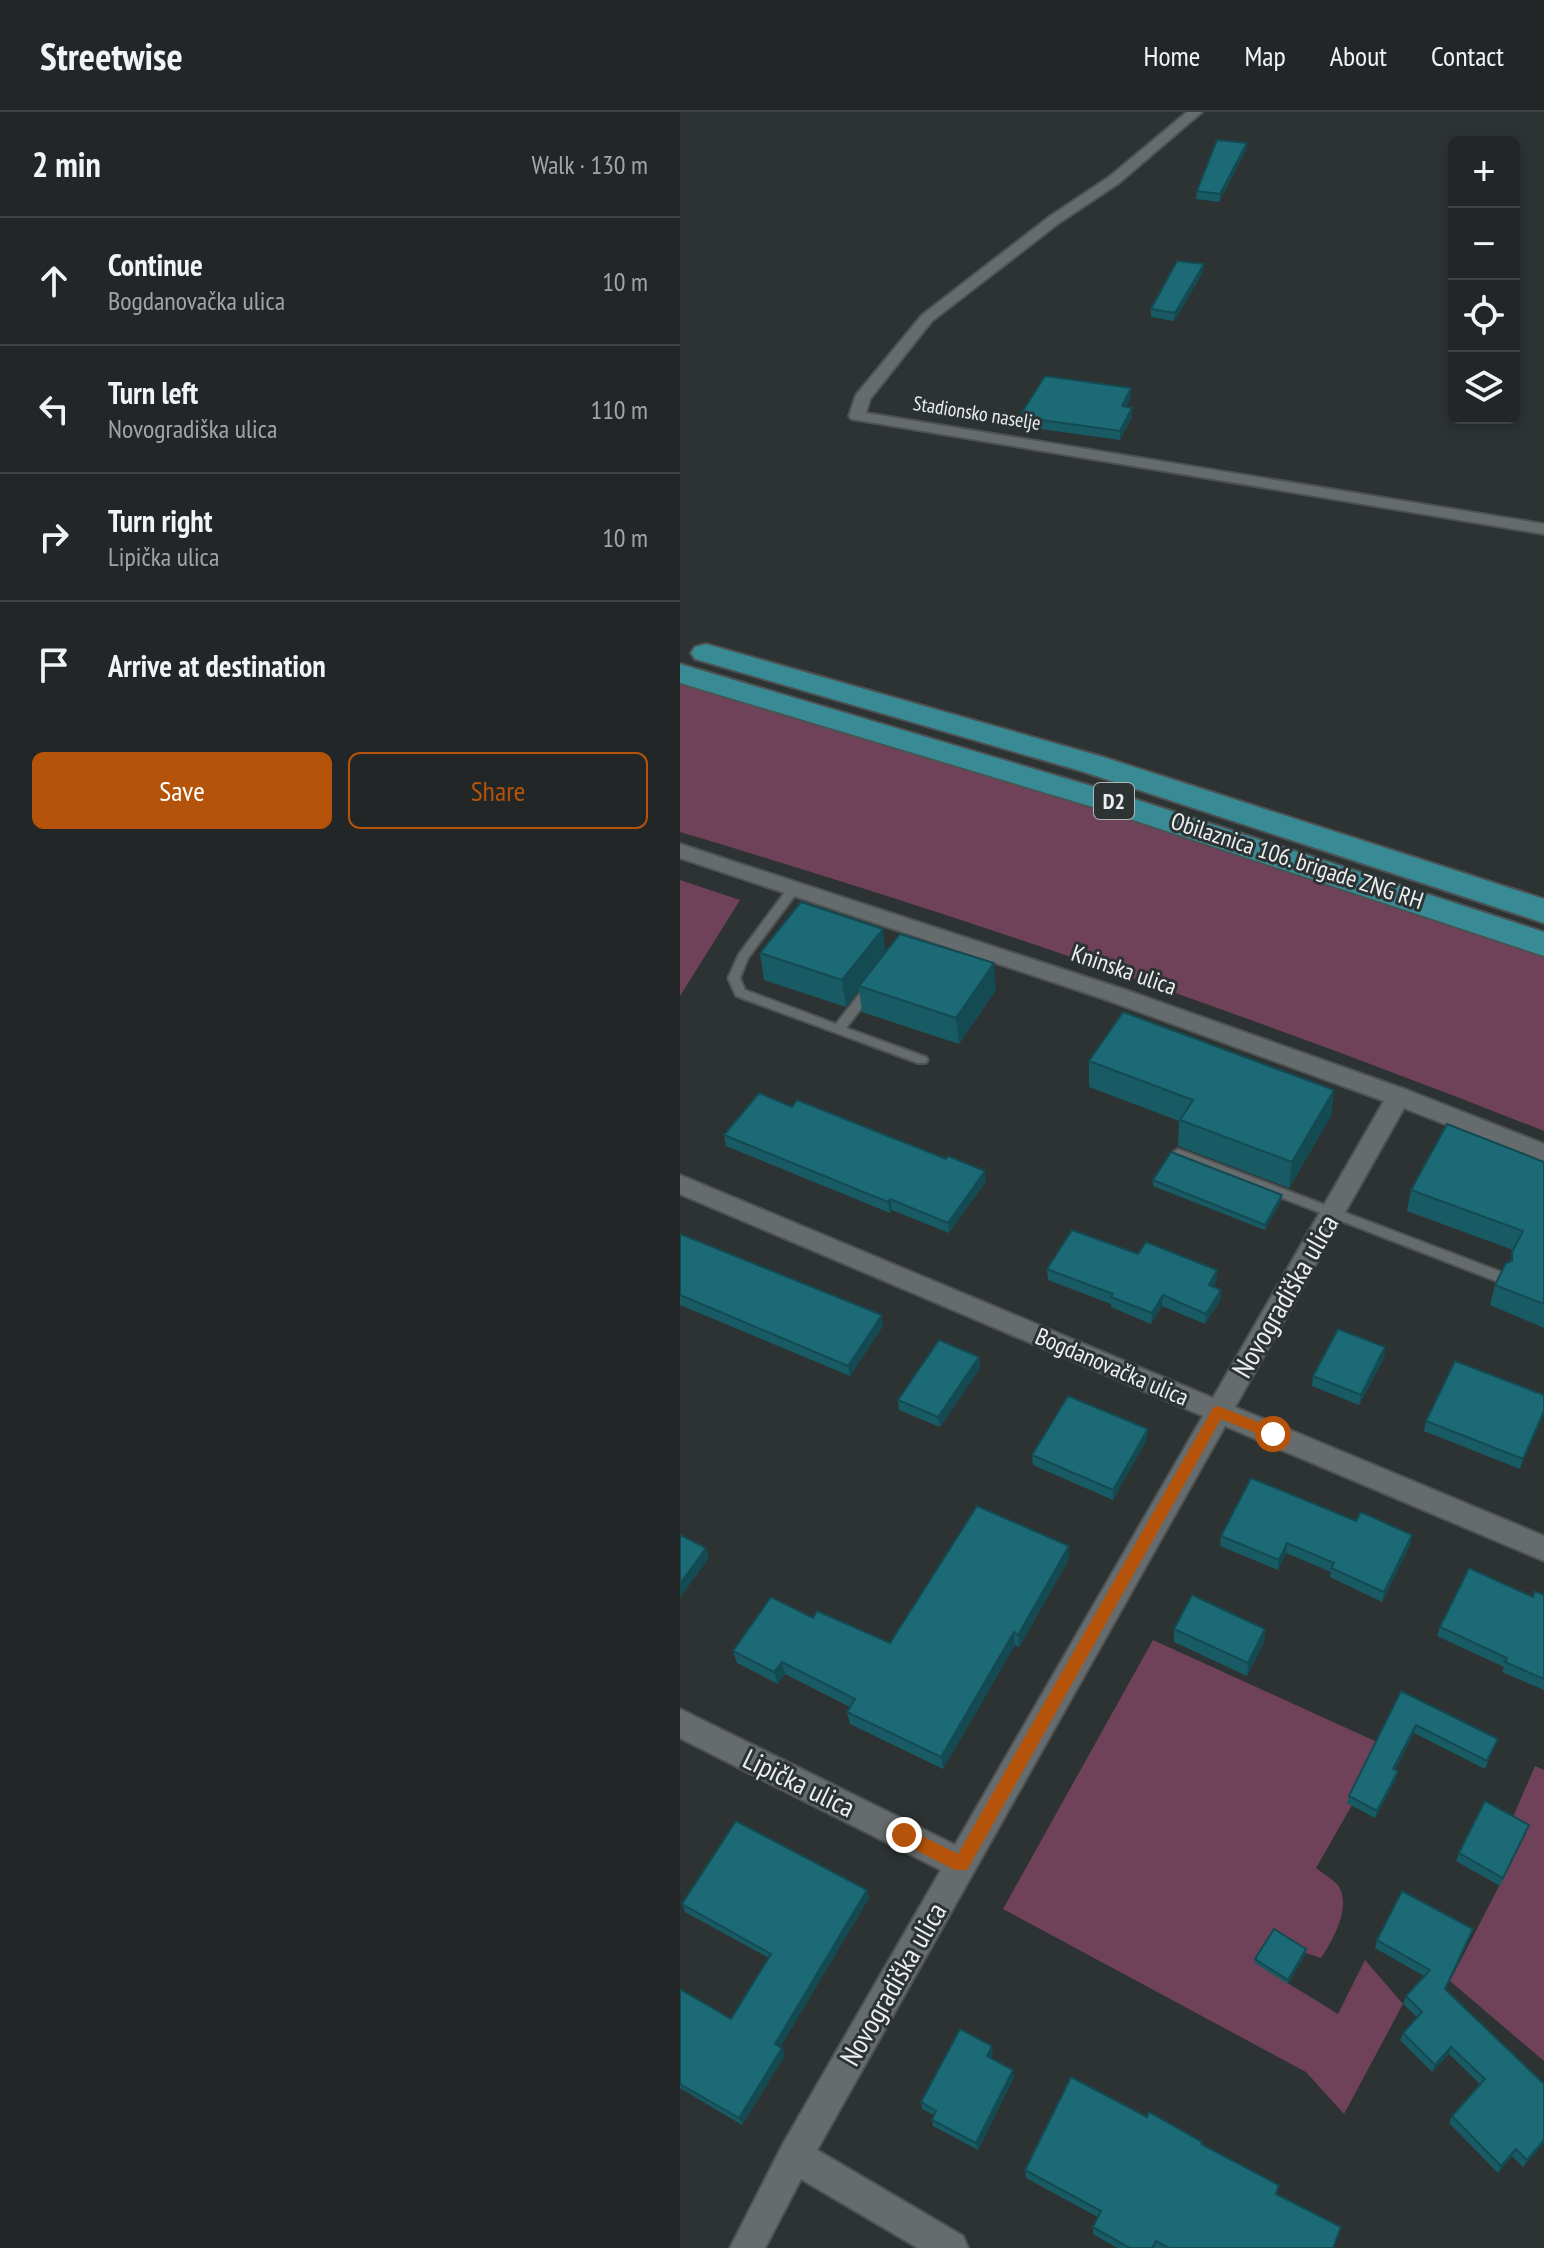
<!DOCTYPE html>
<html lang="en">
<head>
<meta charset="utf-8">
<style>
  :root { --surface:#222626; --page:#2e3232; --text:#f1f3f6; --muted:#a2a5a7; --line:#3f4343; --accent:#b45309 }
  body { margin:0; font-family:"PT Sans Narrow",sans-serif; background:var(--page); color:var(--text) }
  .controls { position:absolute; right:24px; top:24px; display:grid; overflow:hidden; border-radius:12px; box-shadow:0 4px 12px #0003 }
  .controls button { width:72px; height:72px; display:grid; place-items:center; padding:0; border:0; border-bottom:2px solid var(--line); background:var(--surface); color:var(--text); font:40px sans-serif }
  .stop { position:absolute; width:24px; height:24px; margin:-18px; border:6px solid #b45309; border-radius:50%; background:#fff }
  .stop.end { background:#b45309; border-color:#fff; box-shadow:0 2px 8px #0008 }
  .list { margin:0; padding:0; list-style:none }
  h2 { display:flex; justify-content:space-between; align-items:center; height:104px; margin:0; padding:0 32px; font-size:34px }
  h2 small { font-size:26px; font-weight:400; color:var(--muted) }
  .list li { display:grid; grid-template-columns:52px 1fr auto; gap:24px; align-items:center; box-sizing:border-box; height:128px; padding:0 32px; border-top:2px solid var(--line) }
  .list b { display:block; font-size:30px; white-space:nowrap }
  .list p { margin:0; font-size:26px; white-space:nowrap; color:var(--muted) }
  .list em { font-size:26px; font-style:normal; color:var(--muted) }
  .actions { display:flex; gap:16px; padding:24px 32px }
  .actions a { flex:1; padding:18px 0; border:2px solid var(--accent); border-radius:12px; text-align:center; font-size:28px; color:var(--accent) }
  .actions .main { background:var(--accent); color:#fff }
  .icon { flex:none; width:44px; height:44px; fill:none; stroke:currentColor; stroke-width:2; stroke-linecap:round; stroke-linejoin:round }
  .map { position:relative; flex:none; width:864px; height:2136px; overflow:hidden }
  header { display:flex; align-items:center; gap:48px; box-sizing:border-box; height:112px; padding:0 40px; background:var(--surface); border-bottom:2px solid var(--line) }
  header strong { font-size:38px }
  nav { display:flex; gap:44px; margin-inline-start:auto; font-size:28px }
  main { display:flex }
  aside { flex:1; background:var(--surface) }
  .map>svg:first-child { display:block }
  .green { fill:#70425a }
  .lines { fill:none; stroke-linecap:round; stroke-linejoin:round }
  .service-casing { stroke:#4d5152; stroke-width:4 }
  .minor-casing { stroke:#4d5152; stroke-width:4 }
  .trunk-casing { stroke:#4d5152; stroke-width:4 }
  .service { fill:#666c6d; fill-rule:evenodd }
  .minor { fill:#666c6d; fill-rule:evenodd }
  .trunk { fill:#388a95; fill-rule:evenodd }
  .wall { fill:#185b65 }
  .shaded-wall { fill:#144a52 }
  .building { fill:#1c6a75; stroke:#144a52; stroke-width:2 }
  .route { fill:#b45309 }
  .labels { text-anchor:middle; stroke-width:6; stroke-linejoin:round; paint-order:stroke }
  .far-street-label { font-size:20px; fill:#ebefef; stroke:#2d3333 }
  .shield { fill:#2d3333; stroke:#b2b7b7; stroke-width:2 }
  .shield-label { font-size:22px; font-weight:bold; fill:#ebefef }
  .street-label { font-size:24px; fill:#ebefef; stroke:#2d3333 }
  .near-street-label { font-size:28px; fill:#ebefef; stroke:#2d3333 }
</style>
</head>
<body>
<header>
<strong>Streetwise</strong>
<nav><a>Home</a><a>Map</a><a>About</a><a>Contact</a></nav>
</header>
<main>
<aside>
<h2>2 min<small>Walk · 130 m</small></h2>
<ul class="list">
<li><svg class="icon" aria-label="ahead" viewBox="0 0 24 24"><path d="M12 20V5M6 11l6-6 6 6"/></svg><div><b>Continue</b><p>Bogdanovačka ulica</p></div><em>10 m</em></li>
<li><svg class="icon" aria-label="left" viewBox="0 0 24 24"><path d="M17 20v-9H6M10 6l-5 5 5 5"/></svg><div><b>Turn left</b><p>Novogradiška ulica</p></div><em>110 m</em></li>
<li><svg class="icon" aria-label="right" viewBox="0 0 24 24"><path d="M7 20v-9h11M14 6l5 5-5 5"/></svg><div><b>Turn right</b><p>Lipička ulica</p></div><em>10 m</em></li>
<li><svg class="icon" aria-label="arrive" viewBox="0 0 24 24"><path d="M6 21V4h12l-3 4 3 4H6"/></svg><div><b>Arrive at destination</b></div></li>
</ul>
<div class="actions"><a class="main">Save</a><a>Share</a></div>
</aside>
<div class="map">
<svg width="864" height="2136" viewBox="0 0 864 2136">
  <rect width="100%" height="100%" fill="#2d3333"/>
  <g class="green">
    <path d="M0 570 357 673 864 841V1019C581 907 292 807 0 720Z"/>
    <path d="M0 768 60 788 0 884Z"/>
    <path d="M473 1528 697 1630 668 1691 672 1693 636 1756C642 1761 651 1766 657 1772 673 1792 653 1829 641 1846L626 1841 575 1851 658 1902 685 1848 723 1892 664 2002 626 1960 323 1797Z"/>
    <path d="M855 1654 864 1658V1949L770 1869 846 1722 830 1712Z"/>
  </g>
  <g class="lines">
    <g class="service-casing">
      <g id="service">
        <path d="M115 771 119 772 120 775 119 778 68 846 60 866 65 878 156 912 185 875H193L195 878 193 881 166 916 246 945 248 948 246 951H238L56 884 48 866 59 842 111 772Z"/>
        <path d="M498 1037 824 1161 826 1165 824 1169H816L494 1044 492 1041Z"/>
      </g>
    </g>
    <g class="minor-casing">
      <g id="minor">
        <path d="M507 0H522L439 71 379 111 252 209 190 287 186 301 864 412V422L171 307 169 304 176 283 242 203 369 105 429 65Z"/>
        <path d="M0 732 443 877 727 978 864 1032V1051L724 996 555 1295 864 1424V1449L545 1314 137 2038 283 2124 288 2136H238L121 2067 85 2136H50L103 2032 261 1758 0 1626V1597L275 1733 523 1304 0 1082V1063L533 1286 704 989 427 888 0 746Z"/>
      </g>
    </g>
    <g class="trunk-casing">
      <g id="trunk">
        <path d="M26 532 423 645 864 787V811L401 659 15 547 11 541 15 535Z"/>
        <path d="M0 552 445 684 864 820V844L423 698 0 571Z"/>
      </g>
    </g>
    <use href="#service" class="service"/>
    <use href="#minor" class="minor"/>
    <use href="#trunk" class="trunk"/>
  </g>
  <g class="wall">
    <path d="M567 31 566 38 539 90 516 87 517 79Z"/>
    <path d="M523 160 494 209 471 205V197Z"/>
    <path d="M451 285 446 295 452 296V305L440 328 339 314V305Z"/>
    <path d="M206 839 316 878 279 932 182 900 179 878 166 895 84 868 80 841Z"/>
    <path d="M409 949 654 978 651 1004 609 1076 498 1034 499 1009 409 975Z"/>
    <path d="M44 1023 306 1069 269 1121 212 1098 210 1101 46 1034Z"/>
    <path d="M864 1050V1216L810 1193 815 1173 830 1150 833 1138 727 1099 731 1078Z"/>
    <path d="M473 1068 601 1089 585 1118 473 1074Z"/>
    <path d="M0 1122 203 1214 170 1264 0 1193Z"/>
    <path d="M458 1142 537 1168 533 1175 541 1178 540 1189 525 1212 482 1194 471 1212 431 1195V1192L368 1168 367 1157Z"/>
    <path d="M705 1235 704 1246 679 1293 632 1274 633 1264Z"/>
    <path d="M299 1245 300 1256 260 1315 219 1298 218 1288Z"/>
    <path d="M864 1283 840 1357 744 1319 746 1309Z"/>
    <path d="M467 1327 433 1388 353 1353 352 1343Z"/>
    <path d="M676 1409 732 1423 730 1433 702 1490 650 1465 651 1460 606 1441 598 1458 540 1434 541 1424Z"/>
    <path d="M389 1447 339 1535 335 1533 263 1657 170 1612 167 1600 170 1595 105 1562 98 1572 57 1551 53 1539 133 1506 210 1531Z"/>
    <path d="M864 1483V1578L822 1560 824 1555 757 1524 760 1515Z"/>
    <path d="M494 1517H585L584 1530 567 1564 494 1530Z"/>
    <path d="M721 1579 818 1627 805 1657 734 1621 715 1658 716 1667 695 1706 667 1691 669 1684Z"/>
    <path d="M849 1713 820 1774 776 1749 779 1741Z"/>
    <path d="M187 1778 189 1786 100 1935 105 1943 62 2013 0 1976V1877L51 1907 89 1846 5 1800 2 1792Z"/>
    <path d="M790 1825 766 1877 864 2031 843 2055 832 2044 818 2061 769 2011 772 2004 800 1972 769 1942 752 1960 720 1928 723 1921 737 1905 723 1892 726 1884 744 1864 695 1836 697 1828Z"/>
    <path d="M626 1837V1841L608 1872 575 1851V1847Z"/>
    <path d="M313 1941 310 1946 334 1965 298 2038 253 2014 252 2008 254 2003 242 1997 241 1990Z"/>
    <path d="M467 2005 522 2030 521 2032 597 2083 653 2136H437L413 2122V2115L418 2105 346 2066 345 2058Z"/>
  </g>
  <g class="shaded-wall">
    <path d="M567 31 566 38 539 90 540 82Z"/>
    <path d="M524 152 523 160 494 209 495 201Z"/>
    <path d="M451 276V285L442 303V294Z"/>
    <path d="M452 296V305L440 328V319Z"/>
    <path d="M203 817 206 843 179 874V878L166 895 162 868Z"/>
    <path d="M314 851 316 878 279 932 276 906Z"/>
    <path d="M654 978 651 1004 609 1076 612 1050Z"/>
    <path d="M305 1059 306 1069 269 1121 268 1111Z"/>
    <path d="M602 1083 601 1089 585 1118V1113Z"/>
    <path d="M210 1087 212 1098 210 1101 208 1090Z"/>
    <path d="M537 1158V1168L528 1183 529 1173Z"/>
    <path d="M541 1178 540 1189 525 1212 526 1202Z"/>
    <path d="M483 1183 482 1194 471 1212 472 1201Z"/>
    <path d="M202 1203 203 1214 170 1264 168 1254Z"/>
    <path d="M705 1235 704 1246 679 1293 681 1283Z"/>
    <path d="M299 1245 300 1256 260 1315 258 1305Z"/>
    <path d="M864 1299V1303L840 1357 843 1347Z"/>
    <path d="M468 1317 467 1327 433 1388V1378Z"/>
    <path d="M732 1423 730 1433 702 1490 704 1480Z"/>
    <path d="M607 1431 606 1441 598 1458 599 1448Z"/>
    <path d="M389 1434V1447L339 1535 338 1523Z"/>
    <path d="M26 1436 29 1446 0 1486V1472Z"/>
    <path d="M585 1517 584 1530 567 1564 568 1551Z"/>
    <path d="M334 1520 335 1533 263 1657 261 1645Z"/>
    <path d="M102 1550 105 1562 98 1572 94 1560Z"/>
    <path d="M736 1613 734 1621 711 1665 713 1657Z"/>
    <path d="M718 1659 716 1667 695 1706 697 1699Z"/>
    <path d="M187 1778 189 1786 98 1939 95 1932Z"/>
    <path d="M626 1837V1841L608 1872V1868Z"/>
    <path d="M312 1934 313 1941 308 1951 307 1944Z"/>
    <path d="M771 1935 769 1942 752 1960 755 1953Z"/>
    <path d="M102 1936 105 1943 62 2013 59 2006Z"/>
    <path d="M333 1958 334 1965 298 2038 296 2031Z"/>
    <path d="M864 2028V2031L843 2055 847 2048Z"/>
    <path d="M836 2037 832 2044 818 2061 821 2054Z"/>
  </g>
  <g class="building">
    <path d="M537 28 567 31 540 82 517 79Z"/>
    <path d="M497 149 524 152 495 201 471 197Z"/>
    <path d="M365 264 451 276 442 294 452 296 440 319 339 305Z"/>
    <path d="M121 790 203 817 162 868 80 841Z"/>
    <path d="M220 822 314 851 276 906 179 874Z"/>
    <path d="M443 900 654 978 612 1050 500 1008 513 988 409 949Z"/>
    <path d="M79 981 112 995 117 988 266 1047 268 1044 305 1059 268 1111 210 1087 208 1090 44 1023Z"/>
    <path d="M767 1012 864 1050V1192L815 1173 826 1151 832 1149V1140L843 1119 731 1078Z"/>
    <path d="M491 1040 602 1083 585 1113 473 1068Z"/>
    <path d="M392 1118 458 1142 466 1130 537 1158 529 1173 541 1178 526 1202 483 1183 472 1201 431 1185 433 1182 367 1157Z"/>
    <path d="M0 1122 202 1203 168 1254 0 1183Z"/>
    <path d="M658 1217 705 1235 681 1283 633 1264Z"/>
    <path d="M259 1228 299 1245 258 1305 218 1288Z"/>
    <path d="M775 1249 864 1283V1299L843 1347 746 1309Z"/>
    <path d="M388 1284 468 1317 433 1378 352 1343Z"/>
    <path d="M571 1366 676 1409 681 1400 732 1423 704 1480 651 1456 654 1451 607 1431 599 1448 541 1424Z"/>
    <path d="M297 1394 389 1434 338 1523 334 1520 261 1645 167 1600 175 1587 102 1550 94 1560 53 1539 91 1485 133 1506 137 1499 210 1531Z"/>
    <path d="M0 1423 26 1436 0 1472Z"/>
    <path d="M789 1456 853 1485 855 1479 864 1483V1567L825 1550 827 1546 760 1515Z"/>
    <path d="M512 1483 585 1517 568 1551 494 1517Z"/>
    <path d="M721 1579 818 1627 807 1649 736 1613 713 1657 718 1659 697 1699 669 1684Z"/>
    <path d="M805 1689 849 1713 823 1766 779 1741Z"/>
    <path d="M56 1709 187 1778 95 1932 102 1936 59 2006 0 1972V1877L51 1907 91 1842 2 1792Z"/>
    <path d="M722 1779 793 1817 765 1877 864 1972V2028L847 2048 836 2037 821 2054 772 2004 805 1967 771 1935 755 1953 723 1921 742 1900 726 1884 750 1858 697 1828Z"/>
    <path d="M594 1817 626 1837 608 1868 575 1847Z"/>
    <path d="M280 1917 312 1934 307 1944 333 1958 296 2031 252 2008 256 1999 241 1990Z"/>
    <path d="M391 1965 467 2005 469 2000 522 2030 521 2032 599 2073 596 2082 661 2115 653 2136H489L476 2129 472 2136H450L413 2115 421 2099 345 2058Z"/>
  </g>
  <path class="route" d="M538 1294 598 1318V1326L593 1328 541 1307 287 1758H275L218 1729 216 1723 218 1717 224 1715 278 1742 533 1296Z"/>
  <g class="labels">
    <g class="far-street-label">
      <text transform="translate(297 301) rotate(9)" y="7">Stadionsko naselje</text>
    </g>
    <rect class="shield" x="414" y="671" width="40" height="36" rx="6"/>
    <g class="shield-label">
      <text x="434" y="697">D2</text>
    </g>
    <g class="street-label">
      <text transform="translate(617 749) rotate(18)" y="8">Obilaznica 106. brigade ZNG RH</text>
      <text transform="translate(444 858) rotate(19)" y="8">Kninska ulica</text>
      <text transform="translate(432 1255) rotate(23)" y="8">Bogdanovačka ulica</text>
    </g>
    <g class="near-street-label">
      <text transform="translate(605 1184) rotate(-60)" y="10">Novogradiška ulica</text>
      <text transform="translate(119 1671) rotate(26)" y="10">Lipička ulica</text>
      <text transform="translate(213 1872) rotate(-60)" y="10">Novogradiška ulica</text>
    </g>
  </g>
</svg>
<div class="controls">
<button>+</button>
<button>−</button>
<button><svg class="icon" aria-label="locate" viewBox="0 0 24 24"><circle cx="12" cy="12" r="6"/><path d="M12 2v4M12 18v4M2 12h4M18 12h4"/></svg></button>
<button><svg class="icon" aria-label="layers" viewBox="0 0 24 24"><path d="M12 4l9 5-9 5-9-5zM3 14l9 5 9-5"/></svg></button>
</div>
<div class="stop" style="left:593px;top:1322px"></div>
<div class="stop end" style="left:224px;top:1723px"></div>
</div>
</main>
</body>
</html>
